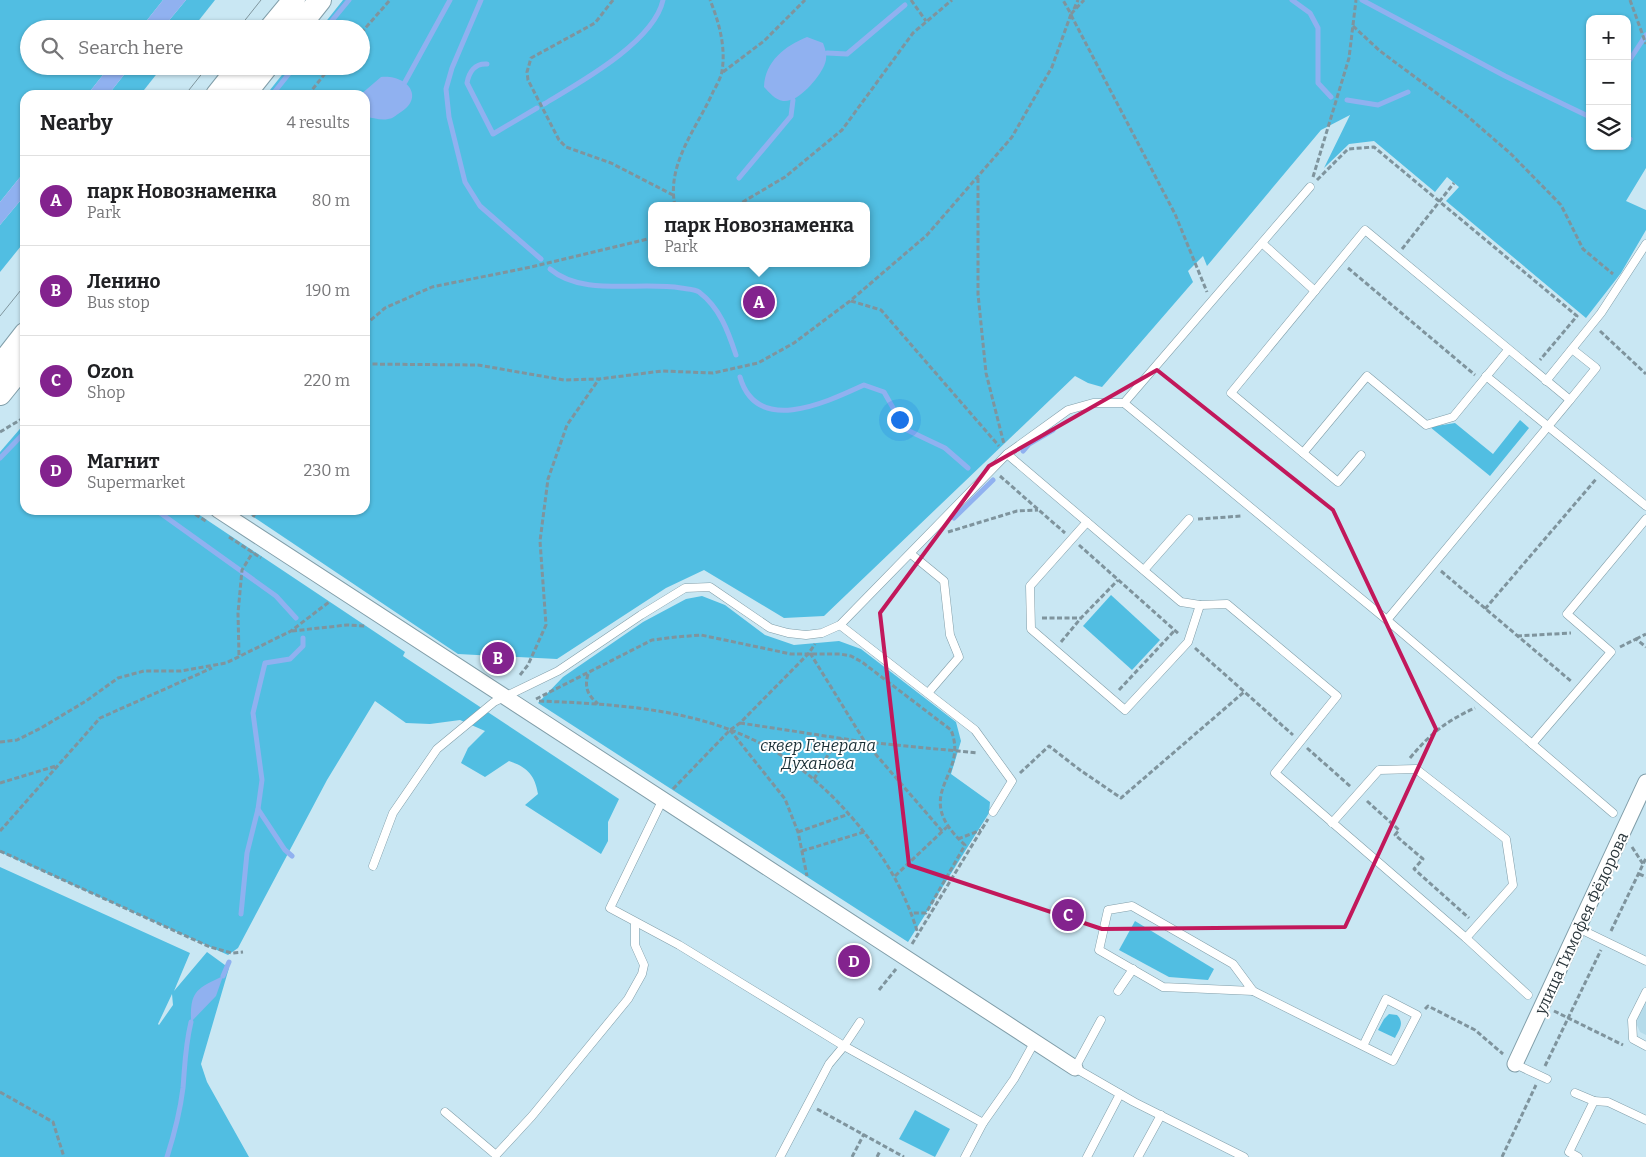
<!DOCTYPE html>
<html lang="en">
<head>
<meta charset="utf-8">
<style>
  :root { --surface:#fff; --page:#f6f6f6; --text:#202124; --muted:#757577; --line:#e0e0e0; --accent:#83238e }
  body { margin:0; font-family:Bitter,serif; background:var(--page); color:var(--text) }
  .controls { position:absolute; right:15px; top:15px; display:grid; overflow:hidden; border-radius:10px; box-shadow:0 1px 4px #0004 }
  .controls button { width:45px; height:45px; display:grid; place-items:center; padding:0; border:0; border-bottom:1px solid var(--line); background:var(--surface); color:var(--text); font:25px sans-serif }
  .you { position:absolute; left:899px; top:419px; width:18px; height:18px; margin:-12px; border:4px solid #fff; border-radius:50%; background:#1a73e8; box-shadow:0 0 0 8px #1a73e833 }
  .badge { display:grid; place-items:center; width:32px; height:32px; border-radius:50%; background:var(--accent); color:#fff; font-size:16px; font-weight:700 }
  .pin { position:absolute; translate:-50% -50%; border:2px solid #fff; box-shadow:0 1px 5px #0006 }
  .popup { position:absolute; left:648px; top:202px; width:222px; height:65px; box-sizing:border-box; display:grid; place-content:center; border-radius:10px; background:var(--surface); filter:drop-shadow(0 1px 4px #0005); font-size:16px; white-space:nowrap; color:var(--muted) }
  .popup b { font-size:19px; color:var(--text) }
  .popup::after { content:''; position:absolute; left:50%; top:100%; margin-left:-10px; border:10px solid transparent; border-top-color:var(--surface) }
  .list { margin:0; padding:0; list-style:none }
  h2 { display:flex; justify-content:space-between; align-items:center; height:65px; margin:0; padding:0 20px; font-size:21px }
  h2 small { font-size:16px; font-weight:400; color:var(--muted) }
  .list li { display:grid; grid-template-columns:32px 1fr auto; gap:15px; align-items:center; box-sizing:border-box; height:90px; padding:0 20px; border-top:1px solid var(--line) }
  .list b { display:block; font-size:19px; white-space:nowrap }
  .list p { margin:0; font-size:16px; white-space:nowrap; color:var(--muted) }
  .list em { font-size:16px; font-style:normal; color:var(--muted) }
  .icon { flex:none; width:28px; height:28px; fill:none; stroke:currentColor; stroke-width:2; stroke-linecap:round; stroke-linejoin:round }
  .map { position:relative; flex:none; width:1646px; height:1157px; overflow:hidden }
  .search { position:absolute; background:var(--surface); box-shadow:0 1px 4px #0004; left:20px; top:20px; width:350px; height:55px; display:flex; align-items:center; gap:12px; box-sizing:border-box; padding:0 18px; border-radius:28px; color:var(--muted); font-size:19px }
  .panel { position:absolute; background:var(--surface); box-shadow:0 1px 4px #0004; left:20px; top:90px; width:350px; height:425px; border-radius:15px }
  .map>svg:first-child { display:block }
  .built { fill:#b5dbea }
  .green { fill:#51bee2; fill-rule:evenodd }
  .water { fill:#90b1f0 }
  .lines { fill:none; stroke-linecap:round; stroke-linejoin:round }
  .stream { stroke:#90b1f0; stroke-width:5 }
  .lane-casing { stroke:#819ea9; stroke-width:9 }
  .street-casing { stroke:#819ea9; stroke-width:17 }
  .primary-casing { stroke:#819ea9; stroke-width:24 }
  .path { stroke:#7f949d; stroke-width:3; stroke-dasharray:5 2.5; stroke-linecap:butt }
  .lane { stroke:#fff; stroke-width:8 }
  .street { stroke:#fff; stroke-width:15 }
  .primary { stroke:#fff; stroke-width:22 }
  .tram { stroke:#80969e; stroke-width:1 }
  .marked { fill:none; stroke:#c2185b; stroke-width:4; stroke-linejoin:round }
  .labels { text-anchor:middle; stroke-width:4; stroke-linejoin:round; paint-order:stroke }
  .park-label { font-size:16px; font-style:italic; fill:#192f36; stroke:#fff }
  .street-label { font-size:16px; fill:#2a363b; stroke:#fff }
</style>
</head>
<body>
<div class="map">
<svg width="1646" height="1157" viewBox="0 0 1646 1157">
  <rect width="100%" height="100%" fill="#c9e7f3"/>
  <path class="built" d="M1646 997V1035L1640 1032 1637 1025 1638 1014Z"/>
  <g class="green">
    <path d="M0 0H163L140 29H29V66H110L87 95H25V171L0 202Z"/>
    <path d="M186 0H215L192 29H162Z"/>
    <path d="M343 0H1646V168L1626 201 1646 210V230L1621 273 1586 318 1446 201 1459 187 1447 177 1435 192 1374 141 1349 144 1324 168 1350 115 1321 130 1207 266 1203 256 1188 271 1193 282 1102 387 1088 383 1075 376 824 616 784 618 704 570 666 588 557 659 458 654 243 510H365V95H266L289 66H361V29H320ZM1590 19H1627V146H1590ZM652 206H866V263H652Z"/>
    <path d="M131 66H163L140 95H108Z"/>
    <path d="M25 195V241L0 272V225Z"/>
    <path d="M1520 420 1529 428 1490 476 1430 427 1455 423 1493 454Z"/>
    <path d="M25 423V510H192L405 652 403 656 619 799 608 822V841L601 854 525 805 538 794C535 775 527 767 509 761L485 777 461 763 468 748 485 731 460 720 430 724 406 723 375 701 327 780 238 948 228 955 0 852V452Z"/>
    <path d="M1111 595 1160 640 1132 670 1083 626Z"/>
    <path d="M702 596 725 605 765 635 794 645 839 641 861 649 956 722 961 741 951 774 990 802 989 813 908 942 538 703 563 677 643 622 686 599Z"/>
    <path d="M0 867 190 953 174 991 207 952 229 968 201 1064 207 1082 249 1157H0ZM172 994 173 1005 159 1025 158 1024Z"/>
    <path d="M1135 921 1214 969 1208 980 1169 977 1119 950Z"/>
    <path d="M1389 1014 1397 1015C1405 1023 1399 1030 1395 1038L1378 1030 1384 1019Z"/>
    <path d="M915 1110 950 1129 935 1157 899 1139Z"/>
  </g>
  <g class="water">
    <path d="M163 0H186L162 29H140Z"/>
    <path d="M807 37 823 43C826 51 828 58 824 66 818 79 798 103 783 101 775 100 769 92 764 87 765 61 785 46 807 37Z"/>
    <path d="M110 66H131L108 95H87Z"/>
    <path d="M381 77C407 74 427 98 398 114 395 116 392 119 388 119 381 121 372 117 365 117V95H360Z"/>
    <path d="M25 171V195L0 225V202Z"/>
    <path d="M223 976 216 996 191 1022C190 991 196 989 223 976Z"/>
  </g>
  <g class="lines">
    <g class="stream">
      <path d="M481 0 452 68 446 89 449 117 465 182 480 206 541 259"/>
      <path d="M1292 0 1310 13 1318 28V83L1331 97"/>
      <path d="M1362 0 1505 76 1590 117"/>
      <path d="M325 29 349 0"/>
      <path d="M827 53 847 54 905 5"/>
      <path d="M487 64C475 63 469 72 467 83L493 134 537 108"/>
      <path d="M1627 64 1646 35"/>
      <path d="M405 82 450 0"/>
      <path d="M272 95 295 66"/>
      <path d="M1347 100 1378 105 1408 92"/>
      <path d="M544 104C579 83 654 42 663 0"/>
      <path d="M1627 138 1630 139"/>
      <path d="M739 178 791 116 793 100"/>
      <path d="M550 269C583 297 640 281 681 288 687 289 695 289 699 292 720 308 728 331 736 355"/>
      <path d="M740 377C757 436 827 402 864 385L884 392 905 429 945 448 968 468"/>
      <path d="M1023 451 1029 444 1053 430"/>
      <path d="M0 458 25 432"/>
      <path d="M156 510 276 596 296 618"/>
      <path d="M954 518 993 480"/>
      <path d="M292 856 285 850 258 809 262 780 253 713 265 663 290 659 303 646V638"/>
      <path d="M241 914 247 853 258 809"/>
      <path d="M223 976 229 962"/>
      <path d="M167 1157C174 1135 180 1112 183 1088 185 1064 185 1047 191 1022"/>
    </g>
    <g class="lane-casing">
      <g id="lane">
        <path d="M1262 243 1315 291"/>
        <path d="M1486 376 1646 506"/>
        <path d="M1546 381 1601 313 1646 244"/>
        <path d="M1124 403 1310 187"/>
        <path d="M1303 453 1367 376 1426 425 1453 417 1508 350"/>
        <path d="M1007 454 1181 602 1200 605 1227 604 1337 696 1275 773 1466 938 1528 995"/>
        <path d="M1361 455 1338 482 1231 393 1365 230 1570 400 1596 368 1572 349"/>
        <path d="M1087 522 1030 586 1031 629 1125 710 1188 642 1200 605"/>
        <path d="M911 554 944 581 950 635 959 657 928 693"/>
        <path d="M1144 570 1189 519"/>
        <path d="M1387 620 1570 400"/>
        <path d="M840 625 975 730 1012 781 993 812"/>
        <path d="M1532 744 1611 652 1567 614 1646 519"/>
        <path d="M662 801 610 908 679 945 844 1046 983 1123 1014 1079 1034 1043"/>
        <path d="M1332 823 1379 770 1416 769 1506 839 1513 885 1466 938"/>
        <path d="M373 866 393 813 437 749 494 702 558 671 641 615 685 588 710 587 770 628 788 633 806 635 822 633 840 625 1007 454 1068 410 1093 403H1124L1387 620 1613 813"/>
        <path d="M1132 906 1233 964 1253 991 1163 987 1099 950 1108 910Z"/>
        <path d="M1578 928 1646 961"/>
        <path d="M1118 991 1133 969"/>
        <path d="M1253 991 1363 1046 1386 999 1417 1015 1393 1061 1363 1046"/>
        <path d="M1646 992 1632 1020 1633 1039 1646 1046"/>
        <path d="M1101 1020 1075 1068 1134 1102 1244 1157"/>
        <path d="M1515 1064 1547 1079"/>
        <path d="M1575 1093 1594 1101 1569 1152 1578 1157"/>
        <path d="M1594 1101 1608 1102 1646 1120"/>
        <path d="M445 1112 496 1155 532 1116 628 999 642 974 644 965 635 945V923"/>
        <path d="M780 1157 829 1064 844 1046 860 1022"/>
        <path d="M965 1157 983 1123"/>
        <path d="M1087 1157 1120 1094"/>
        <path d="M1138 1157 1161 1115"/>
      </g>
    </g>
    <g class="street-casing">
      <g id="street">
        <path d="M218 510 1075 1068"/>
        <path d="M1515 1064 1646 782"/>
      </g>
    </g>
    <g class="primary-casing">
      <g id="primary">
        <path d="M270 29 294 0"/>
        <path d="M297 29 320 0"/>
        <path d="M217 95 240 66"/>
        <path d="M244 95 267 66"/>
        <path d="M0 366 25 334"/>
        <path d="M0 394 25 363"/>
      </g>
    </g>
    <g class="path">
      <path d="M613 0 595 23 531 58 527 72 528 80 559 140 566 147 611 163 673 195"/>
      <path d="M911 0 926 21"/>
      <path d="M1630 0 1646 44"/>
      <path d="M1074 9 1078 0"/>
      <path d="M1071 14 1084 0"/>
      <path d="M1071 15 1175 214 1207 292"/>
      <path d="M1353 26 1380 51 1466 115 1511 154 1561 205 1583 249 1613 274"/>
      <path d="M361 33 390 0"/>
      <path d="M723 72 764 41 805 0"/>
      <path d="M308 95 331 66"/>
      <path d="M1313 177 1349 58 1356 0"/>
      <path d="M978 178V294L986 373 1004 444"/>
      <path d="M1317 180 1348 149 1374 147 1577 316 1540 360"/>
      <path d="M675 206C666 164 697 128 713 92 716 86 721 78 722 71 726 47 719 22 710 0"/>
      <path d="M736 206 785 177 842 130 913 33 952 0"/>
      <path d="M1402 249 1454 183"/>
      <path d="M1348 268 1475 375"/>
      <path d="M851 301 881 310 999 446"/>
      <path d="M365 325 385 308 432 287 531 267 652 238"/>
      <path d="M1600 331 1646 374"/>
      <path d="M365 364 478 365 564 380 599 379 662 371 713 373 758 363 794 343 850 301 927 235 1012 137 1052 67 1071 14 1063 0"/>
      <path d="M0 432 25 417"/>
      <path d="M1000 476 1065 533"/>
      <path d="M189 510 207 522"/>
      <path d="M253 517 257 510"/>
      <path d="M1198 519 1242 516"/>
      <path d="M948 532 1017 511 1038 510"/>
      <path d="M229 537 261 558"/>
      <path d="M1079 545 1179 634"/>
      <path d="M1441 571 1572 682"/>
      <path d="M1485 609 1597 478"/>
      <path d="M1042 618H1081L1118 580"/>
      <path d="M292 631 347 625 366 626"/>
      <path d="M1517 636 1571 633"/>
      <path d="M1636 639 1646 634"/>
      <path d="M1061 642 1081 618"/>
      <path d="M1620 647 1636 639 1646 647"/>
      <path d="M1195 648 1293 735"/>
      <path d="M810 653 865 742 942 831"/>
      <path d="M239 655 238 613 242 570 253 552"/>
      <path d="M588 674C584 688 588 695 598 704"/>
      <path d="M520 675 528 665 546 625 540 541 548 479 567 425 599 379"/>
      <path d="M1119 690 1175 630"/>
      <path d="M536 699 652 640 676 637 701 635 791 654H840L851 656 862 662 951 730C970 777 908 793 965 845L926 913H912"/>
      <path d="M539 701C667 706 766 716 854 820 883 854 905 890 918 934"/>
      <path d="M740 723 865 742 978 753"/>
      <path d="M730 730 785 799 798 832 807 876"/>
      <path d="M0 742 17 740 41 728 86 701 118 678 144 671H181L226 663 291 631 329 602"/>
      <path d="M1307 748 1351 787"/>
      <path d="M1410 758C1430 734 1446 721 1475 708"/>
      <path d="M1020 773 1049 746 1080 770 1121 798 1244 692"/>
      <path d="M814 779 829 753 844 738"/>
      <path d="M0 783 56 766"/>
      <path d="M673 789 730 730 740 723 809 653 815 644"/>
      <path d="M1367 801 1399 830 1395 835 1423 859 1414 869 1469 918"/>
      <path d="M0 831 100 718 212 668"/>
      <path d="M798 832 849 814"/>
      <path d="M958 839 981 830"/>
      <path d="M1632 847 1643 864"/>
      <path d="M0 851 210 947 232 953 243 952"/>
      <path d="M802 851 864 832"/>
      <path d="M1639 874 1646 877"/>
      <path d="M895 876 947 827"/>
      <path d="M1611 931 1646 858"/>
      <path d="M912 944 988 819"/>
      <path d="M879 990 896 969"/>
      <path d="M1425 1009 1428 1006 1475 1030 1503 1054"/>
      <path d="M1554 1011 1623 1045"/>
      <path d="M1545 1066 1601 950"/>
      <path d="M0 1092 53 1122 64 1157"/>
      <path d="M817 1109 904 1157"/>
      <path d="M852 1157 864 1134"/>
      <path d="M877 1157 880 1151"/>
      <path d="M1502 1157 1536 1085"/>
    </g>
    <use href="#lane" class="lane"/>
    <use href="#street" class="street"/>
    <use href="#primary" class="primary"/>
    <g class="tram">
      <path d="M238 29 261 0"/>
      <path d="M185 95 208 66"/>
      <path d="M0 316 25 285"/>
    </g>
  </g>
  <path class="marked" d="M1157 370 1333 510 1436 729 1345 927 1102 929 909 865 880 613 989 466Z"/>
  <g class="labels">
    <g class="park-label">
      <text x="818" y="751">сквер Генерала<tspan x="818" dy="18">Духанова</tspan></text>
    </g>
    <g class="street-label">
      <text transform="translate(1581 923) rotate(-65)" y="6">улица Тимофея Фёдорова</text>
    </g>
  </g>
</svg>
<div class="controls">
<button>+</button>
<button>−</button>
<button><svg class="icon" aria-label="layers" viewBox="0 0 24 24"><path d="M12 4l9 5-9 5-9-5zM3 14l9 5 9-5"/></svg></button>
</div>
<div class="you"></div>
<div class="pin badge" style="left:759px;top:302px">A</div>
<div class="popup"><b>парк Новознаменка</b>Park</div>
<div class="pin badge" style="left:498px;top:658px">B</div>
<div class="pin badge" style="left:1068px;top:915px">C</div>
<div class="pin badge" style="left:854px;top:961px">D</div>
<div class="search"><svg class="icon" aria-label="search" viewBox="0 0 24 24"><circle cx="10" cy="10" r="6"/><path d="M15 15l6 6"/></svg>Search here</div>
<section class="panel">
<h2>Nearby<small>4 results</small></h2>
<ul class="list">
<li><span class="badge">A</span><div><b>парк Новознаменка</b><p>Park</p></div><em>80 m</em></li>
<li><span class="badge">B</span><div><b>Ленино</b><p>Bus stop</p></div><em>190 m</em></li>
<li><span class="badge">C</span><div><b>Ozon</b><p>Shop</p></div><em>220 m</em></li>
<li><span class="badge">D</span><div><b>Магнит</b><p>Supermarket</p></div><em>230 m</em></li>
</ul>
</section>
</div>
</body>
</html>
